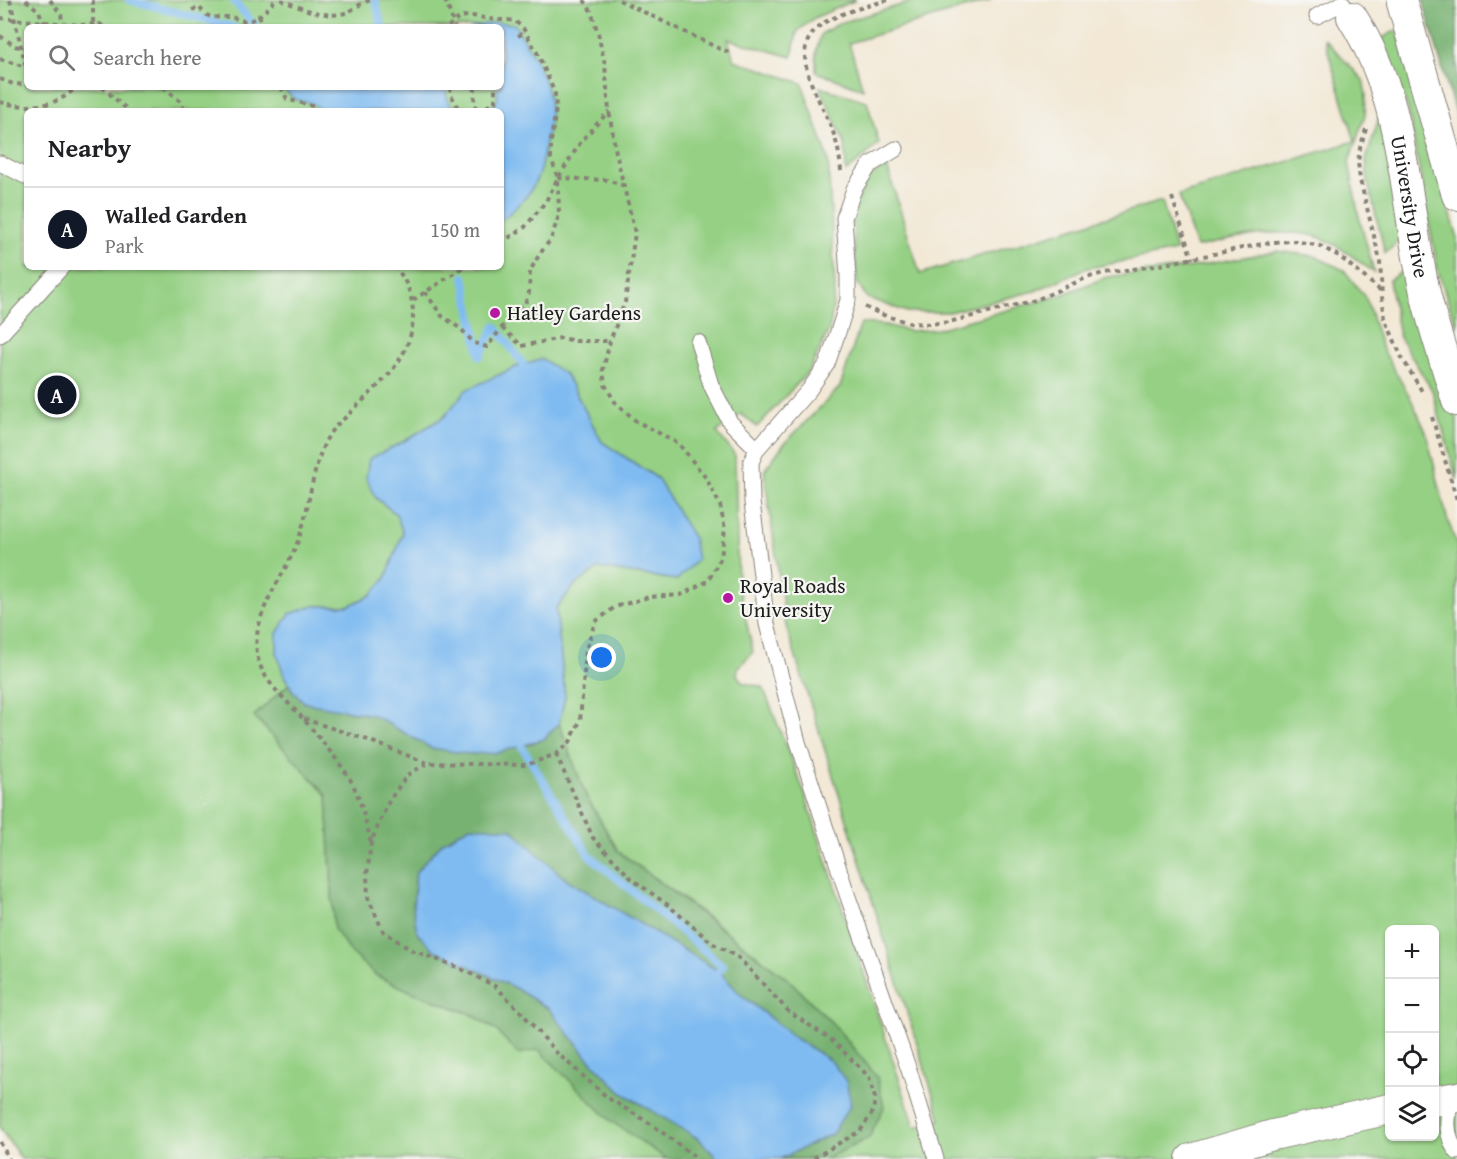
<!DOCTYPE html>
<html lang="en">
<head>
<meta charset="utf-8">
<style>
  :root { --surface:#fff; --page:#f6f6f6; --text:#202124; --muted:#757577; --line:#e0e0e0; --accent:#111827 }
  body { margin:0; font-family:"Gentium Book Plus",serif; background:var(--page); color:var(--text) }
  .controls { position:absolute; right:18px; bottom:18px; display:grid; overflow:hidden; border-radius:9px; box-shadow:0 2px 4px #0004 }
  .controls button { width:54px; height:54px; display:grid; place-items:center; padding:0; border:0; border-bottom:2px solid var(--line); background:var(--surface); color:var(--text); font:30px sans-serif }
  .you { position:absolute; left:602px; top:658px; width:21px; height:21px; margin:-15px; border:4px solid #fff; border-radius:50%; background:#1a73e8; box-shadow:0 0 0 9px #1a73e833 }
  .badge { display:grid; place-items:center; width:39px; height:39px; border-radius:50%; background:var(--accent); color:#fff; font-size:20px; font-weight:700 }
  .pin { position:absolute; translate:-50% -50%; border:3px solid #fff; box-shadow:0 2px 6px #0006 }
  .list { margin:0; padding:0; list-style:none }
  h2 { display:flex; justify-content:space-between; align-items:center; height:78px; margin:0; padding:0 24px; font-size:26px }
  h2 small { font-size:20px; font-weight:400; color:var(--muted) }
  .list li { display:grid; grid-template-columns:39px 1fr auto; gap:18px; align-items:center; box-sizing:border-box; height:84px; padding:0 24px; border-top:2px solid var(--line) }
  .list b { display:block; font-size:22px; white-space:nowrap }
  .list p { margin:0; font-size:20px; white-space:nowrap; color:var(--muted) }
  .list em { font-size:20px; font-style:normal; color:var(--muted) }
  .icon { flex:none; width:33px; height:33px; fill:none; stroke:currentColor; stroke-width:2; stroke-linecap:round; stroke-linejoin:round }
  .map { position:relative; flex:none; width:1457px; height:1159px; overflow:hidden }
  .search { position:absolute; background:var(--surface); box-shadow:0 2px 4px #0004; left:24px; top:24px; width:480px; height:66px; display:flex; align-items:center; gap:15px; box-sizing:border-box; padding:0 21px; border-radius:9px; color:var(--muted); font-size:22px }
  .panel { position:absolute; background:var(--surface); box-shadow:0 2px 4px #0004; left:24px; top:108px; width:480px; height:162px; border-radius:9px }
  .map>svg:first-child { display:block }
  .green { fill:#95d084; stroke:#587650; stroke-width:1.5; fill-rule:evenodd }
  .forest { fill:#78b272; stroke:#4a6747; stroke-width:1.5 }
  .water { fill:#7fbbf1; stroke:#4e6c86; stroke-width:1.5 }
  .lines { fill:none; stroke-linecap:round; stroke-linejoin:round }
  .stream { stroke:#7fbbf1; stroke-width:8 }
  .service-casing { stroke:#878278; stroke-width:17 }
  .minor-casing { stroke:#878278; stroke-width:32 }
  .path { stroke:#878278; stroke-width:4; stroke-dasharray:4.5 4.5; stroke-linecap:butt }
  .service { stroke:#fff; stroke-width:15 }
  .minor { stroke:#fff; stroke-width:30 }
  .poi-dot { fill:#b5179e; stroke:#f6f6f2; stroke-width:2 }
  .labels { text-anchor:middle; stroke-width:4.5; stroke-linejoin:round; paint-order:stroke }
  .street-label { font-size:21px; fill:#1c1c1c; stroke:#f6f6f2 }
  .poi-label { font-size:21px; fill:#1c1c1c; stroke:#f6f6f2; text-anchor:start }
</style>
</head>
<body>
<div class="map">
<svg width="1457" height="1159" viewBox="0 0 1457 1159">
  <rect width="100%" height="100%" fill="#f6f6f2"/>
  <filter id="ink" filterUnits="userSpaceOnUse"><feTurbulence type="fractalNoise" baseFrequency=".0167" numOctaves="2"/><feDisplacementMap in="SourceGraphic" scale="12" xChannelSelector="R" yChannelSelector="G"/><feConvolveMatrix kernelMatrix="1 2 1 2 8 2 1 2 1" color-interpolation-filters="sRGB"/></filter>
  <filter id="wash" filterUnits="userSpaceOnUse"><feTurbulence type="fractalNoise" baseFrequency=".008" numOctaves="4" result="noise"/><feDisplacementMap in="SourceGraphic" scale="24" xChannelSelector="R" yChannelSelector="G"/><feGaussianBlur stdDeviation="1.35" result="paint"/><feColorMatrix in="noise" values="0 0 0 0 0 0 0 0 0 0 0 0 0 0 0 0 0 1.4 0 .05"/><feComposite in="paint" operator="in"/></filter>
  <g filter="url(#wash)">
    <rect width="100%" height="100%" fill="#f2e8d5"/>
    <g class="green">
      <path d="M0 0H856L814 18 797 32 792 57 728 39 734 60 802 83 828 158 835 288 830 328 809 371 757 427 741 414 717 432 735 455 738 584 753 652 738 668 737 675 743 683 763 687 803 789 915 1127 941 1120 786 626 764 471 783 445 840 387 861 323 885 325 910 331 937 329 1058 296 1107 277 1192 267 1277 251 1314 256 1344 270 1366 298 1381 346 1411 399 1426 432 1447 518 1457 546V1159H783L877 1077 836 1027 789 980 701 912 618 851 586 796 559 723 565 697 556 608 575 585 599 568 677 580 657 478 602 442 566 375 523 364 514 368 467 390 444 417 401 443 369 459 376 498 396 514 403 533 386 578 370 596 348 606H313L284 676 289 684 254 716 327 795 334 929 410 991 473 1015 496 1030 539 1050 611 1121 667 1159H498L495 1154 497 1159H21L0 1128ZM27 27H501V87H27ZM27 111H501V267H27ZM1390 930H1434V1136H1390Z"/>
      <path d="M918 0H991L849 43 863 89 816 72V52L821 34 840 23Z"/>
      <path d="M1397 30 1457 236V328L1438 271 1408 108 1380 39Z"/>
      <path d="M1324 38 1363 80 1366 95 1365 115 1349 162 1358 213 1374 272C1356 260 1336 242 1315 236 1275 227 1235 239 1196 247L1179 195 1355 141Z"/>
      <path d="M820 87 867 101 879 144 846 172 845 144Z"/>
      <path d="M1380 114 1403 238 1385 253 1368 183 1366 160Z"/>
      <path d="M887 167 920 274 1162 201 1176 251 1084 269 1035 291 949 312H907L867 298 857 282 852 212 869 177Z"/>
      <path d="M1406 269 1457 409V480L1432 390 1399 336 1389 280Z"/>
    </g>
    <g class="forest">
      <path d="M1423 0H1457V120Z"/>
      <path d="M289 684 293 691 343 710 373 715 431 748 522 747 544 739 559 723 586 796 618 851 789 980 832 1023 877 1077 884 1107 869 1138 826 1159H780L832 1134 831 1061 796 1039 740 994 715 969 564 878 511 829 443 842 416 872 413 907 515 988 549 1009 586 1055 621 1092 699 1139 718 1159H667L611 1121 539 1050 518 1054 496 1030 473 1015 410 991 377 976 352 954 334 929 327 795 254 716Z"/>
    </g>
    <g class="water">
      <path d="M495 22 514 24C531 50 552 83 550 117 550 125 546 135 545 144 541 181 531 197 501 220V111H487C497 105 499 98 497 87H501V27H470Z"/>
      <path d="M284 87H446L447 97 454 111H321C309 94 298 111 284 87Z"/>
      <path d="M542 359 566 375 602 442 657 478 693 537 697 560 677 580 599 568 575 585 556 608 565 697 559 723 544 739 497 753 468 754 431 748 373 715 305 703 293 691 284 676 277 653V633L290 614 313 606H348L370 596 386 578 403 533 396 514 376 498 366 478 369 459 401 443 444 417 466 390 514 368Z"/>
      <path d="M470 826 511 829 564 878 719 971 740 994 796 1039 831 1061 846 1081 851 1104 832 1134 780 1159H718L699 1139 621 1092 586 1055 549 1009 515 988 434 950 417 933 413 907 416 872 443 842Z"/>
    </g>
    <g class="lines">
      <g class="stream">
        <path d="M129 0 234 27"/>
        <path d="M233 0 256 27"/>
        <path d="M375 0 382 27"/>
        <path d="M464 277 480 356 495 326 523 364"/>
        <path d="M522 747 589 855 723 966 719 971"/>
      </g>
    </g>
  </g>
  <g filter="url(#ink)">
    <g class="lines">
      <g class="service-casing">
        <g id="service">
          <path d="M1317 16 1343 3"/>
          <path d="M896 149 870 165 854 189 844 218 848 277V300L839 329 827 364 809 390 757 449 751 462 752 502 767 624 798 742 847 894 909 1070 936 1159"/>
          <path d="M0 163 27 177"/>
          <path d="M0 335 62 267"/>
          <path d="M698 342 711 385 730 422 757 449"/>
          <path d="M1453 1098C1446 1115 1445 1136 1457 1152"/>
        </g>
      </g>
      <g class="minor-casing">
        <g id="minor">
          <path d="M1402 3 1457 195"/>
          <path id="s1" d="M1352 17C1402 96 1403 180 1420 268 1428 313 1444 357 1457 401"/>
          <path d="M1434 1101 1457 1097"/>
          <path d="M1191 1159 1273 1135 1390 1109"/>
        </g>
      </g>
      <g class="path">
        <path d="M10 0 26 67"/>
        <path d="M26 0 39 11 45 27"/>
        <path d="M50 0 61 14 63 27"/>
        <path d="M93 0V25"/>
        <path d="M281 0C299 7 325 19 345 13 354 10 361 2 371 0"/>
        <path d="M445 0 455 27"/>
        <path d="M584 0 591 11 598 33 605 65 609 111 616 153 635 233 625 302 610 341 603 370 605 385 615 402 636 421 678 443 706 478 720 505 725 529 721 557 708 581 681 595 649 597 615 607 595 622 586 650 580 721 570 742 556 754 527 765 428 763 407 775 389 801 371 842 367 875 368 898 383 931 411 950 455 966 495 986 522 1013 557 1053 608 1098 651 1124 698 1159"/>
        <path d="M619 0 720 49 732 53"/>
        <path d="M192 10 199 7C211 22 213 16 229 17 235 17 242 22 248 21 258 19 270 7 275 0"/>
        <path d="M259 15 263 27"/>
        <path d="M0 18 79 25 100 24 104 27"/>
        <path d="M0 36 15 46 27 49"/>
        <path d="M518 36 525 32"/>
        <path d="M0 59 26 67"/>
        <path d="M0 79 13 84 27 85"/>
        <path d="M102 87 129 111"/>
        <path d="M163 87 180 101 185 111"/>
        <path d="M281 87 287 99 312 106 318 111"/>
        <path d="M450 87C450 97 457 102 458 111"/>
        <path d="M475 87 474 104 479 111"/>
        <path d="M0 102C26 109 57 108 76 87"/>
        <path d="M479 111 495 102V87"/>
        <path d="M1366 129 1360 148 1358 162 1360 180 1380 260 1382 297 1385 318 1401 356 1423 393"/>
        <path d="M841 171C840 156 837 141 831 127 818 94 782 46 827 21 846 11 868 6 888 0"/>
        <path d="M558 178 607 180 625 186"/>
        <path d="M1172 197 1192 259"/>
        <path d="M501 243 525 227 546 201 558 178 582 140 609 111"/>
        <path d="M425 292 442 316 461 329 474 343 487 347 510 317 525 304 529 293 530 271 539 255 551 239 559 215 558 178 551 158V141L556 108 555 94 539 56 523 28 515 21C507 19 498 21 490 19 471 16 464 11 448 27"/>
        <path d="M413 300 464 267"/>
        <path d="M865 307 886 316 910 323 930 324 949 322 1036 300 1086 278 1104 273 1155 266 1272 242 1295 241 1320 246 1339 256 1381 291"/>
        <path d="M502 328 522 346 561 338 576 341H610"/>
        <path d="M1432 417 1457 500"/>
        <path d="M304 719 365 739 427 763"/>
        <path d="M556 754 593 838 633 880 668 905 712 943 739 958 789 1012 832 1040 869 1077 875 1098 873 1112 860 1131 812 1159"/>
        <path d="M371 842C365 819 360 795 347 774 334 756 320 738 305 721 278 690 247 672 259 625 267 592 290 567 300 535 310 505 313 461 329 435 333 427 342 421 348 415 377 385 412 362 413 316 413 297 408 282 395 267"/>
        <path d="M0 1142 9 1159"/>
      </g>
      <use href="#service" class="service"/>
      <use href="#minor" class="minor"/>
    </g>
  </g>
  <g class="poi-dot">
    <circle cx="495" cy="313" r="6"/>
    <circle cx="728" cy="598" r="6"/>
  </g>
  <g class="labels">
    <g class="street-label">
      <text dy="7" stroke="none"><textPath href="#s1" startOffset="200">University Drive</textPath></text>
    </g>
    <g class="poi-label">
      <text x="507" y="320">Hatley Gardens</text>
      <text x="740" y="593">Royal Roads<tspan x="740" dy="24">University</tspan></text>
    </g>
  </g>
</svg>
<div class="controls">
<button>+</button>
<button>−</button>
<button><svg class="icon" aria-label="locate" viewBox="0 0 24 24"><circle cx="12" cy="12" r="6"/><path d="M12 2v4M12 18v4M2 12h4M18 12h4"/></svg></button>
<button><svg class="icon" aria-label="layers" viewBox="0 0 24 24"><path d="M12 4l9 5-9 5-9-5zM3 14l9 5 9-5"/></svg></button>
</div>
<div class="you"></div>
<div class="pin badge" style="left:57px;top:395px">A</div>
<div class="search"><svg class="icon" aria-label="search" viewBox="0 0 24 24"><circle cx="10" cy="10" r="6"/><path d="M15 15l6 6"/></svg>Search here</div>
<section class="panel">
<h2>Nearby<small></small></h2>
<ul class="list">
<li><span class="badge">A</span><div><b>Walled Garden</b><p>Park</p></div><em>150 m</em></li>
</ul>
</section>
</div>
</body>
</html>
